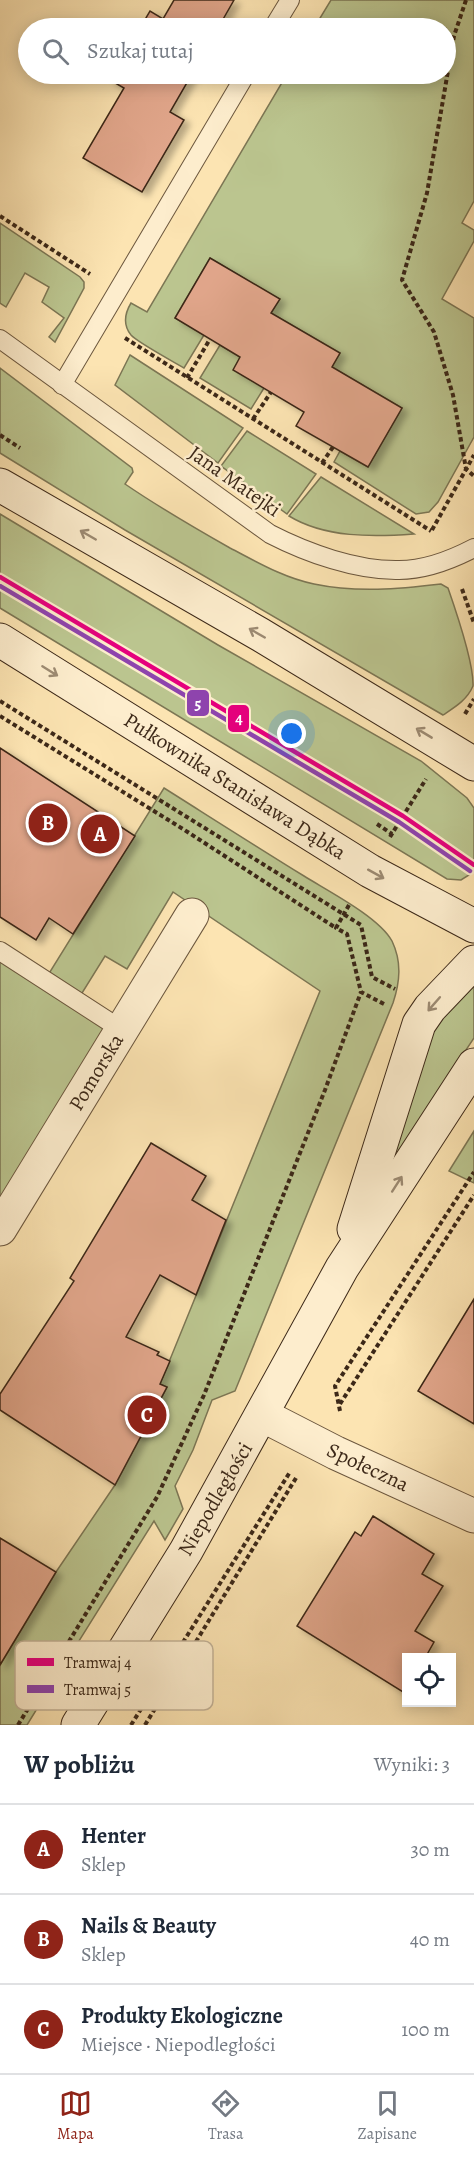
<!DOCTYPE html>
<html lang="pl">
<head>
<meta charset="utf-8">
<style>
  :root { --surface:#fff; --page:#f6f6f7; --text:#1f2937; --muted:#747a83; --line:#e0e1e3; --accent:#8f2418 }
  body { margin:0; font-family:Alegreya,serif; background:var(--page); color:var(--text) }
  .controls { position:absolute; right:18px; bottom:18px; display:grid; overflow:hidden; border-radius:0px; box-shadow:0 3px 15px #0003 }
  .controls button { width:54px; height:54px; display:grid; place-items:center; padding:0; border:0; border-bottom:2px solid var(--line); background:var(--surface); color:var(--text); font:30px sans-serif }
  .you { position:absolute; left:292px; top:734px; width:21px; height:21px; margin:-15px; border:4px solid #fff; border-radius:50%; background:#1a73e8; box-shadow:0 0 0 9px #1a73e833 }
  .badge { display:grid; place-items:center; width:39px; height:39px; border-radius:50%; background:var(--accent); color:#fff; font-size:20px; font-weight:700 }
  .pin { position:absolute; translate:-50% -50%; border:3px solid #fff; box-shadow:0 2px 6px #0006 }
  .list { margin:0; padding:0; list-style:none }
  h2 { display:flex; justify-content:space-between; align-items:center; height:78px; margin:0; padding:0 24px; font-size:26px }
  h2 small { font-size:20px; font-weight:400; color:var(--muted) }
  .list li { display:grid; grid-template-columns:39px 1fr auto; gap:18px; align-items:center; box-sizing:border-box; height:90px; padding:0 24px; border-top:2px solid var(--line) }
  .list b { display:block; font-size:22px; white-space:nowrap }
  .list p { margin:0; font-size:20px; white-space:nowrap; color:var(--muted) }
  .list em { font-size:20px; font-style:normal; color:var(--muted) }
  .icon { flex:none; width:33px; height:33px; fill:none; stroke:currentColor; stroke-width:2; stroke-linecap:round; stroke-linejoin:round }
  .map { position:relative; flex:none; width:474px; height:1725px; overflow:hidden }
  .search { position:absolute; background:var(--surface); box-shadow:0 3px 15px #0003; left:18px; right:18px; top:18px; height:66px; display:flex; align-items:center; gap:15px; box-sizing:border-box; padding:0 21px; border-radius:33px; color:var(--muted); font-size:22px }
  .sheet { height:348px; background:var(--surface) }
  nav { display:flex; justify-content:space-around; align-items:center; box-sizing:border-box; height:84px; border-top:2px solid var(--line); background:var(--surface); font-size:16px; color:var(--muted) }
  nav a { display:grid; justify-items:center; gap:3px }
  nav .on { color:var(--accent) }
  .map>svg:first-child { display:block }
  .green { fill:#bbc58f; stroke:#7c7654; stroke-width:1.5 }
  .building { fill:#e1a68b; stroke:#3c2818; stroke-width:1.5; filter:url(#shadow) }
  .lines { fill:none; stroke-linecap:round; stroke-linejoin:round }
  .lane-casing { stroke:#6c573e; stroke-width:20 }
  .street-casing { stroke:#6c573e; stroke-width:35 }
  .secondary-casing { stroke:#3c2818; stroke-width:35 }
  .path { stroke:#3c2818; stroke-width:4; stroke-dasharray:4.5 3; stroke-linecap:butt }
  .lane { stroke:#fdedcd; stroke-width:18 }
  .street { stroke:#fdedcd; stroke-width:33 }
  .secondary { stroke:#fdedcd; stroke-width:33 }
  .tram-1-casing { stroke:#fdedcd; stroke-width:9 }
  .tram-2-casing { stroke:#fdedcd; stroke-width:9 }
  .tram-1 { stroke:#e5007d; stroke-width:4.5 }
  .tram-2 { stroke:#8e44ad; stroke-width:4.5 }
  .oneway { stroke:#9c8a72 }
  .labels { text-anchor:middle; stroke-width:5; stroke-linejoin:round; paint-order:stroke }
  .street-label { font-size:21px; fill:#3c2818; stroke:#fdedcd }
  .key { fill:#fdedcd; stroke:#c3b297; stroke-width:1.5 }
  .key-label { font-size:16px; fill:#3c2818 }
  .line-badge { stroke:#fdedcd; stroke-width:2 }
  .badge-label { font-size:16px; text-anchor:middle; font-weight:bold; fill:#fff }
</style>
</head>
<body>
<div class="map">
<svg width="474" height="1725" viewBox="0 0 474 1725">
  <defs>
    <filter id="shadow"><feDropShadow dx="6" dy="4" stdDeviation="3" flood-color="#0004"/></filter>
  </defs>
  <rect width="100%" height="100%" fill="#fce4b2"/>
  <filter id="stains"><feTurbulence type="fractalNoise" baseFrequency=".00333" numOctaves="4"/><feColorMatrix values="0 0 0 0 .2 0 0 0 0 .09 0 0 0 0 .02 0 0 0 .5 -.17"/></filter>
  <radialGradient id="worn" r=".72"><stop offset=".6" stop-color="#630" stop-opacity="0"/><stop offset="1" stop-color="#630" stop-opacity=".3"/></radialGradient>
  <g class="green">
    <path d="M331 0H474V201L462 223 474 230V241L442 299 474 318V437L438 502 429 512 416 514 334 462 340 451 368 467 402 408 332 367 340 353 271 313 279 299 210 258 175 318 204 335 184 368C174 362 137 342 131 335 123 325 125 313 131 303L147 312 287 74H446V28H314Z"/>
    <path d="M0 223 80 277 84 282V288L55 342 49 337 64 318 42 302 49 287 25 273 6 307 0 303Z"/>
    <path d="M220 345 240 357 264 388 251 409 200 378Z"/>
    <path d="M130 355 243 428 218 463 115 385Z"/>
    <path d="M0 368 132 468 133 472 125 484C160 508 193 527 230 548 257 562 284 578 314 584 357 593 399 589 441 584L448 588C456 611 474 664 473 686 467 700 455 707 443 715L125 530 0 453Z"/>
    <path d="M247 431 316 474 287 514 221 466Z"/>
    <path d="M321 477 414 534C373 537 325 538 289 516Z"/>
    <path d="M0 514 218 645 421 761 467 798 474 808V866L469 875 461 880 447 879 0 608Z"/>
    <path d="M164 788C210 817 257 847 304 876 328 891 379 917 392 941 402 962 400 982 393 1003L235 1391 212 1400 193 1450 175 1486 183 1509 165 1540 154 1521 77 1644 84 1671 75 1685 51 1686 27 1725H0V1665L56 1572 115 1485 167 1387 160 1384 320 991 173 892 127 969 105 956 77 1001 122 1030 0 1229V951L45 980Z"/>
    <path d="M474 967V1038L363 1205 455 977Z"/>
    <path d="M474 1131V1183L449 1171Z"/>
  </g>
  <g class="building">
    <path d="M174 0H234L218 28H140L150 11 163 19Z"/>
    <path d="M114 74H192L170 112 184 120 142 192 83 158 124 88 110 80Z"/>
    <path d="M210 258 280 299 271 313 340 353 332 367 402 408 368 467 296 426 304 412 233 370 240 357 175 318Z"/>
    <path d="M0 748 135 836 73 934 49 918 36 940 0 917Z"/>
    <path d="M151 1143 206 1176 192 1200 226 1220 196 1295 160 1275 126 1337 159 1352 157 1355 170 1361 160 1384 167 1387 115 1485 0 1410V1394L74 1281 70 1278Z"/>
    <path d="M474 1299V1424L418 1391Z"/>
    <path d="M373 1516 434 1554 422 1574 443 1586 415 1631 434 1642 425 1658H406V1686L403 1692 297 1626 355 1532 361 1536Z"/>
    <path d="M0 1538 56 1572 0 1665Z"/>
  </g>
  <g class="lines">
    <g class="lane-casing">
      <g id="lane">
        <path d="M273 28 290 0"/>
        <path d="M0 339 270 534C307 553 357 571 399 570 425 570 451 560 474 548"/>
        <path d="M62 385 246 74"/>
        <path d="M0 951 122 1030"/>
      </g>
    </g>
    <g class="street-casing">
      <g id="street">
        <path d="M0 1229 192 915"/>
        <path d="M262 1415 336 1453 474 1516"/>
      </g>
    </g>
    <g class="secondary-casing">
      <g id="secondary">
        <path d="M0 485 261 635 474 764"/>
        <path d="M0 640 370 871 474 926"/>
        <path d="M354 1229 419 1024 430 1008 474 962"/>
        <path d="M78 1725 186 1551 342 1268 474 1065"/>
      </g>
    </g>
    <g class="path">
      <path d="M466 0 454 36 427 193 402 280 434 332 453 395 466 469 474 476"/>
      <path d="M0 216 90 274"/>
      <path d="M125 338 431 531"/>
      <path d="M187 378 210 339"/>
      <path d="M253 419 271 392"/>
      <path d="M0 435 20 448"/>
      <path d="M322 463 333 447"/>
      <path d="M432 530 474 455"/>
      <path d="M462 589 474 623"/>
      <path d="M0 701 361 925 372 977 395 989"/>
      <path d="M465 714 474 699"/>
      <path d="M0 716 183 829 336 928"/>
      <path d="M377 824 392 834"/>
      <path d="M390 837 426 779"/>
      <path d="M349 905 336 928 347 934 361 992 386 1005"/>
      <path d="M340 1404 474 1195"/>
      <path d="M340 1411 335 1386 474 1172"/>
      <path d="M18 1725 157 1497 204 1395 325 1090 361 992"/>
      <path d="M131 1725 290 1472"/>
      <path d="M145 1725 296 1478"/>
    </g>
    <use href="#lane" class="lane"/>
    <use href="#street" class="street"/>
    <use href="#secondary" class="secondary"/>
    <g class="tram-1-casing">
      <path id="tram-1" d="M0 577 403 816 474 865"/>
    </g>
    <g class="tram-2-casing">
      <path id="tram-2" d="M0 586 399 822 470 871"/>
    </g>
    <use href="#tram-1" class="tram-1"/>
    <use href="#tram-2" class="tram-2"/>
  </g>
  <defs><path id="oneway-shaft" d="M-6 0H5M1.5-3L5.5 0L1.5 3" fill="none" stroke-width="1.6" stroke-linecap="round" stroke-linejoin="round" transform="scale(1.5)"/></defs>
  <g class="oneway">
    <use href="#oneway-shaft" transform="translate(88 535) rotate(-150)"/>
    <use href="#oneway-shaft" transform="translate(257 633) rotate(-150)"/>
    <use href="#oneway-shaft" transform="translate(50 671) rotate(32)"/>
    <use href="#oneway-shaft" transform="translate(424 733) rotate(-149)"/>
    <use href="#oneway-shaft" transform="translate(376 874) rotate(29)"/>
    <use href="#oneway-shaft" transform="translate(434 1004) rotate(131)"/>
    <use href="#oneway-shaft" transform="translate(397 1184) rotate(-57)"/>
  </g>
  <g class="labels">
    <g class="street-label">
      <text transform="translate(235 481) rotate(35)" y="7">Jana Matejki</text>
      <text transform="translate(235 786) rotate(32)" y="7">Pułkownika Stanisława Dąbka</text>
      <text transform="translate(96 1072) rotate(-59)" y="7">Pomorska</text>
      <text transform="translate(368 1467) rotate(25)" y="7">Społeczna</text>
      <text transform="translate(215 1499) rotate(-60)" y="7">Niepodległości</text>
    </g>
  </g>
  <rect x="15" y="1641" width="198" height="69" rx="9" class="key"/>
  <rect x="27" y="1658" width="27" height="8" fill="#e5007d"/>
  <rect x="27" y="1685" width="27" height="8" fill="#8e44ad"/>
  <g class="key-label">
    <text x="64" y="1668">Tramwaj 4</text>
    <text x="64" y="1695">Tramwaj 5</text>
  </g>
  <g class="line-badge">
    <rect x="186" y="689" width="24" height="28" rx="6" fill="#8e44ad"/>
    <rect x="227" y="704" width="23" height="29" rx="6" fill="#e5007d"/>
  </g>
  <g class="badge-label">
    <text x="198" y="709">5</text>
    <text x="239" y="724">4</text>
  </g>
  <rect width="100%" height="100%" filter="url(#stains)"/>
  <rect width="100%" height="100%" fill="url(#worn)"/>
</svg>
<div class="controls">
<button><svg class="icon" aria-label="locate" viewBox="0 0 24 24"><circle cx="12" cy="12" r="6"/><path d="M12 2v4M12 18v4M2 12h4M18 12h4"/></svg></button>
</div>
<div class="you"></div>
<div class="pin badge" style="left:100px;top:834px">A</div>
<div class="pin badge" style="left:48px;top:823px">B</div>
<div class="pin badge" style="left:147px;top:1415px">C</div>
<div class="search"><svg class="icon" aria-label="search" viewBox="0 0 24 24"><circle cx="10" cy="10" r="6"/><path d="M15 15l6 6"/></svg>Szukaj tutaj</div>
</div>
<section class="sheet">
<h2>W pobliżu<small>Wyniki: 3</small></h2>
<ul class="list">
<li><span class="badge">A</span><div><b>Henter</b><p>Sklep</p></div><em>30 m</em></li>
<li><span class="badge">B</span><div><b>Nails &amp; Beauty</b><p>Sklep</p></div><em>40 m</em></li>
<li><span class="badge">C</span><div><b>Produkty Ekologiczne</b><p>Miejsce · Niepodległości</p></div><em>100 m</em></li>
</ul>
</section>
<nav>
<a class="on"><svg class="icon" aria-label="map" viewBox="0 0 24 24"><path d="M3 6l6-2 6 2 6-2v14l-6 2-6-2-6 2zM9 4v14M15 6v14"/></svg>Mapa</a>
<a><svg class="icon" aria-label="directions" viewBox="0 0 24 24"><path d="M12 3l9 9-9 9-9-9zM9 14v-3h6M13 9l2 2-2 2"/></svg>Trasa</a>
<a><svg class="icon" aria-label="saved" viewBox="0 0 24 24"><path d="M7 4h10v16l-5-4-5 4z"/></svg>Zapisane</a>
</nav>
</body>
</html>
